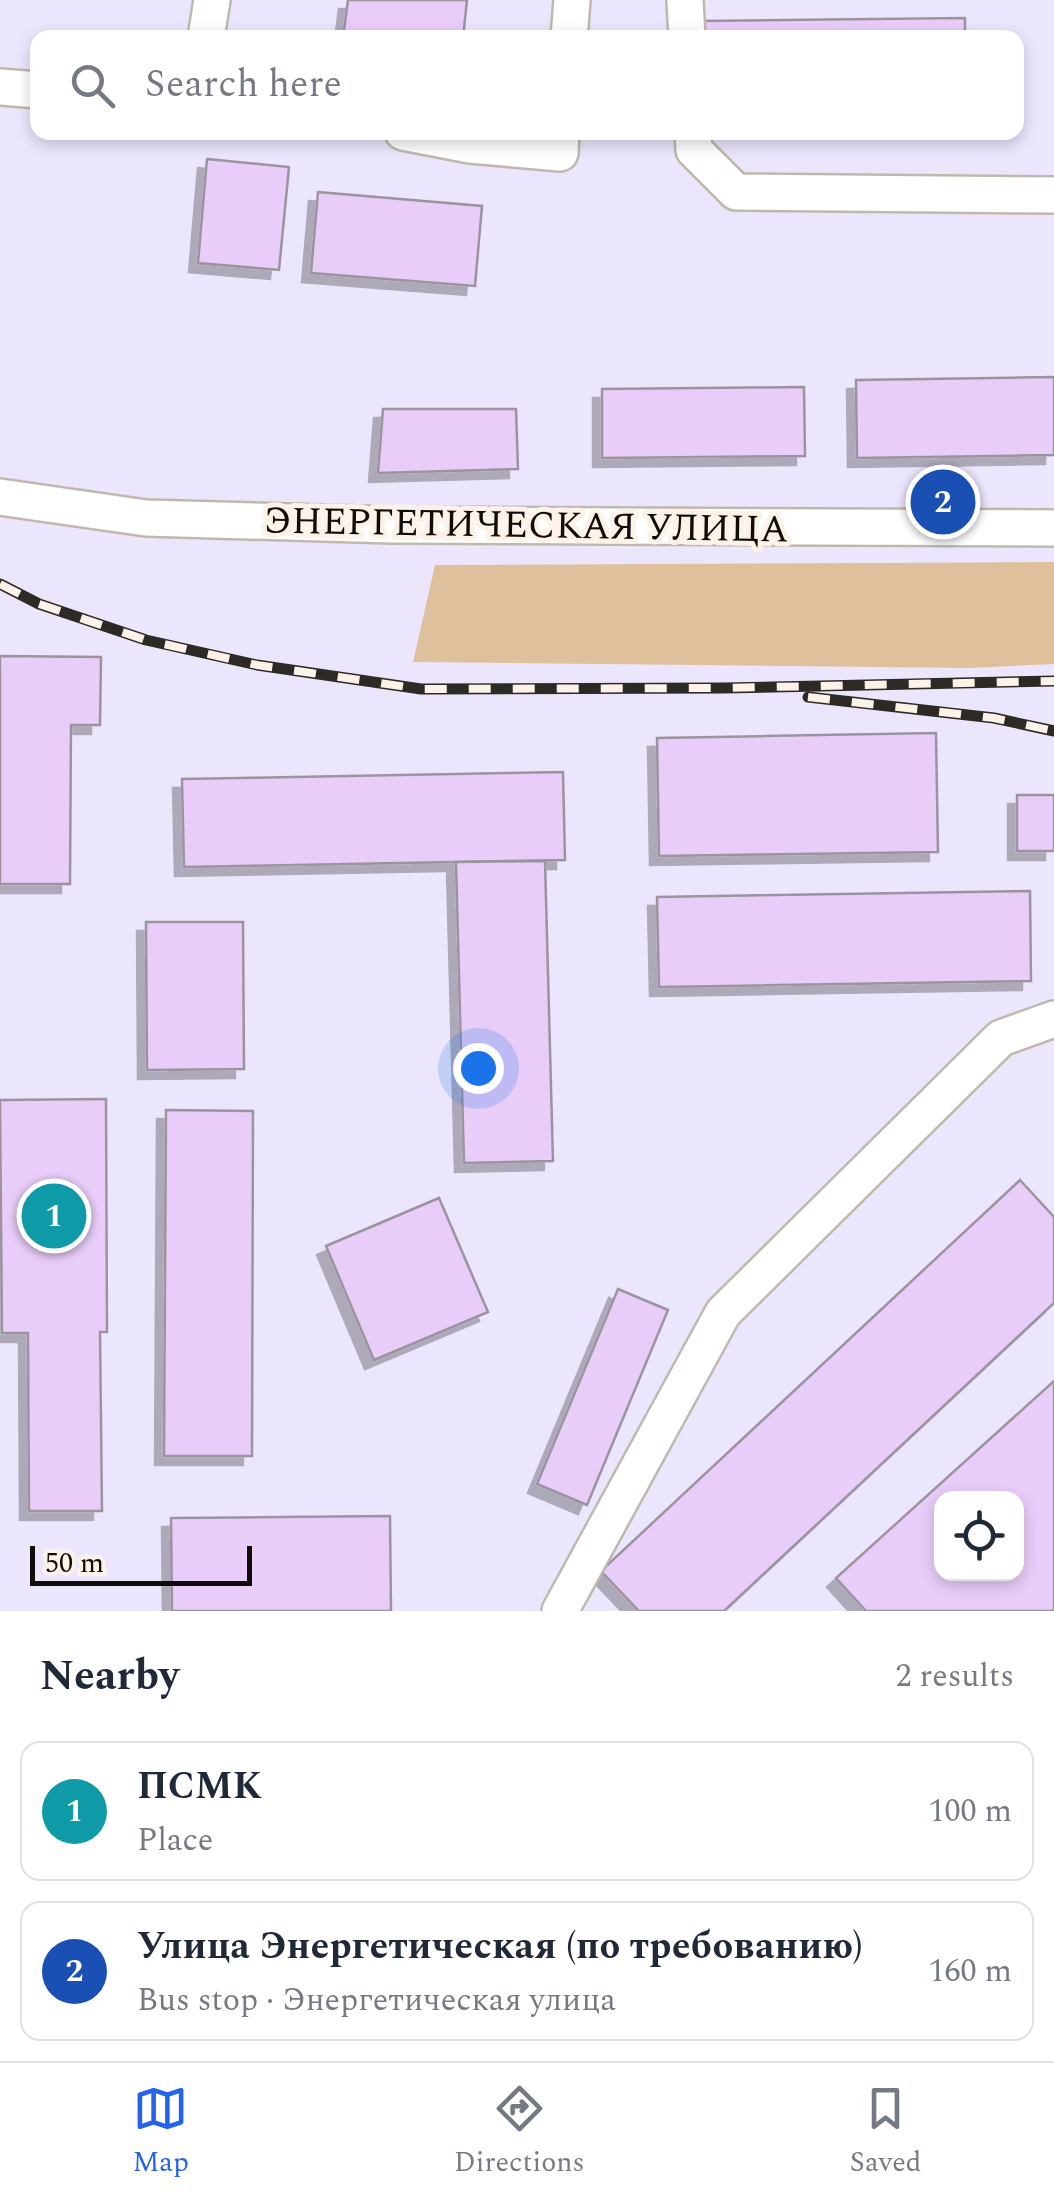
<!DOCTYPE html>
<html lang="en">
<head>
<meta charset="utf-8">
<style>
  :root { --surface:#fff; --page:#f6f6f7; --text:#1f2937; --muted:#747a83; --line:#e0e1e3; --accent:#2563eb }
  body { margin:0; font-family:Spectral,serif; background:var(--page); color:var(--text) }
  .controls { position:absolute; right:30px; bottom:30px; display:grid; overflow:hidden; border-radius:20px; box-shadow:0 5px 15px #0003 }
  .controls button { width:90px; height:90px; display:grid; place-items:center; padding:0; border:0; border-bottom:2px solid var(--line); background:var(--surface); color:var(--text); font:50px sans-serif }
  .scale { position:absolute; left:30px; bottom:25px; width:222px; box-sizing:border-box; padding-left:10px; border:5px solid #0f0c09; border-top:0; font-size:28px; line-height:35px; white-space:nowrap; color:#0f0c09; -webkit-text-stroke:8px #fcf2e7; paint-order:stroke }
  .you { position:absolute; left:478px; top:1068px; width:35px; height:35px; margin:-25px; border:8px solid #fff; border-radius:50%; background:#1a73e8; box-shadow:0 0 0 15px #1a73e833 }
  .badge { display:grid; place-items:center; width:65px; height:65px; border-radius:50%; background:var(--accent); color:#fff; font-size:32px; font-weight:700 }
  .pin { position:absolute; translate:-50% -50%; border:5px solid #fff; box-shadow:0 2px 10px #0006 }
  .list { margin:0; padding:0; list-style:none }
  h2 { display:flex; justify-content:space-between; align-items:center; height:130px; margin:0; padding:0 40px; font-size:42px }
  h2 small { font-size:32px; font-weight:400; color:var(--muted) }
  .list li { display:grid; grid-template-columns:65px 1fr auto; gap:30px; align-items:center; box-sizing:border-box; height:140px; margin:0 20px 20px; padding:0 20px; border:2px solid var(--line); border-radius:20px }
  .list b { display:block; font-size:38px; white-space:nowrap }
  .list p { margin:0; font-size:32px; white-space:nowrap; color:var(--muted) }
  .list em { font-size:32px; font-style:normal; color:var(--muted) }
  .icon { flex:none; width:55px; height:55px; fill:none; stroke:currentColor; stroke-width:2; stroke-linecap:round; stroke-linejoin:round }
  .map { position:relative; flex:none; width:1054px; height:1611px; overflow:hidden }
  .search { position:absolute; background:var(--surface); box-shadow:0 5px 15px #0003; left:30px; right:30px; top:30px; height:110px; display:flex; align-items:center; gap:25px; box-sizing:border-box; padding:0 35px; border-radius:20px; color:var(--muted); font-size:38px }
  .sheet { height:450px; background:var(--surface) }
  nav { display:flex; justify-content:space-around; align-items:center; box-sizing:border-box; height:140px; border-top:2px solid var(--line); background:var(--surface); font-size:28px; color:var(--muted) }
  nav a { display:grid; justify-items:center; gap:5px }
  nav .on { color:var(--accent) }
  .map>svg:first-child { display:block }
  .industrial { fill:#ece6fc; fill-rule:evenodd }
  .green { fill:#dfc09c }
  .building { fill:#e8cdf8; stroke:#9b949f; stroke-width:2.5; fill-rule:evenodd; filter:url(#shadow) }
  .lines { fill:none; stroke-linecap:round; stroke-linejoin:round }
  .minor-casing { stroke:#c1b8ad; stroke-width:40 }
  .minor { stroke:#fff; stroke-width:35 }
  .rail-casing { stroke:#2d2a26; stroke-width:11 }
  .rail { stroke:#fcf2e7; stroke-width:8; stroke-dasharray:22; stroke-linecap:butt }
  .labels { text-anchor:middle; stroke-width:10; stroke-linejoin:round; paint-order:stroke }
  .street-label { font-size:38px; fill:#0f0c09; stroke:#fcf2e7 }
</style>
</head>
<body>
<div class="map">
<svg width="1054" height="1611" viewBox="0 0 1054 1611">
  <defs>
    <filter id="shadow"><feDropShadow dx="-9" dy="9" stdDeviation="0" flood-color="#0004"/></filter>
  </defs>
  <rect width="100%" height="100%" fill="#fcf2e7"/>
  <path class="industrial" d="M0 0H1054V1611H0ZM38 38H1016V132H38ZM942 1498H1016V1574H942Z"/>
  <path class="green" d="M1054 562V664L970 668 413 662 435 565Z"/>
  <g class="building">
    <path d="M348 0H467L463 38H343Z"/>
    <path d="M965 18V38H696V21Z"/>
    <path d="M207 159 289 167 279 270 198 263Z"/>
    <path d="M318 192 482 206 475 286 311 273Z"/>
    <path d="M1054 377V455L857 458 856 380Z"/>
    <path d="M804 387 805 456 602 458V389Z"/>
    <path d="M383 409H516L518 469 378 473Z"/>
    <path d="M0 656 101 657 100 725H71L70 884H0Z"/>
    <path d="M936 733 938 852 659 856 657 738Z"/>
    <path d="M563 772 565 860 184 867 182 779Z"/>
    <rect x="1017" y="795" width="37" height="56"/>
    <path d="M545 861 553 1161 464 1163 456 862Z"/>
    <path d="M1030 891 1031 981 659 987 657 897Z"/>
    <path d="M146 922H243L244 1069 147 1070Z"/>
    <path d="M106 1099 107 1332H100L102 1511H29L28 1333H2L0 1100Z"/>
    <path d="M166 1110 253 1111 252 1456H164Z"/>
    <path d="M1020 1180 1054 1217V1303L724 1611H639L601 1571Z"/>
    <path d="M439 1198 488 1312 374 1360 326 1246Z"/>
    <path d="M618 1289 668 1310 587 1505 537 1484Z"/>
    <path d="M1054 1381V1611H866L836 1578ZM942 1498H1016V1574H942Z"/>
    <path d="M390 1516 391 1611H172L171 1518Z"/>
  </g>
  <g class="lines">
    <g class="minor-casing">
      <g id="minor">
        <path d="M685 0 687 38"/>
        <path d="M206 38 212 0"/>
        <path d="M569 38 572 0"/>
        <path d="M0 87 38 90"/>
        <path d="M403 132 470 145 560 153 561 132"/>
        <path d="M693 132 694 150 736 192 1054 195"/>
        <path d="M0 497 146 518 392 525 1054 528"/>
        <path d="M560 1611 723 1313 1001 1038 1054 1019"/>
      </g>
    </g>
    <use href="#minor" class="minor"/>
    <g class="rail-casing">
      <g id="rail">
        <path d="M0 584 39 604 146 640 257 665 421 689 723 688 1054 681"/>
        <path d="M808 697 994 718 1054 731"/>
      </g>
    </g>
    <use href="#rail" class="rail"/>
  </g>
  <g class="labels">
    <g class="street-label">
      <text transform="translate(526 524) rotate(1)" y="13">ЭНЕРГЕТИЧЕСКАЯ УЛИЦА</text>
    </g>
  </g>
</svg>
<div class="controls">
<button><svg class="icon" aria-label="locate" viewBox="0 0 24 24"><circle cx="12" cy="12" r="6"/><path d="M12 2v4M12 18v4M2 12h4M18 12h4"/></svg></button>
</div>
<div class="scale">50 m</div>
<div class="you"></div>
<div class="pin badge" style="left:54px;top:1216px;background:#0f9aa8">1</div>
<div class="pin badge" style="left:943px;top:502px;background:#1a4fb4">2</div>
<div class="search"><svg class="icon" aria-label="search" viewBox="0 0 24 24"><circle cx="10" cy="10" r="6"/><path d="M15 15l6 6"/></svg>Search here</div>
</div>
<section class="sheet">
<h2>Nearby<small>2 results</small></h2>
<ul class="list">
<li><span class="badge" style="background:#0f9aa8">1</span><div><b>ПСМК</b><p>Place</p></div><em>100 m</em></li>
<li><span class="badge" style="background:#1a4fb4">2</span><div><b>Улица Энергетическая (по требованию)</b><p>Bus stop · Энергетическая улица</p></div><em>160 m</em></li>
</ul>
</section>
<nav>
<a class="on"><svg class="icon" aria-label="map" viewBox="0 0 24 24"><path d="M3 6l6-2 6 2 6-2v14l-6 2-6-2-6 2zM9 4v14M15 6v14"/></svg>Map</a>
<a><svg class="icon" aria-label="directions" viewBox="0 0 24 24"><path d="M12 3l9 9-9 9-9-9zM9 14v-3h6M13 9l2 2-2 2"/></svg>Directions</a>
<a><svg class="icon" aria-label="saved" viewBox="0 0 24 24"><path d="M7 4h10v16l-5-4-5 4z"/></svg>Saved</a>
</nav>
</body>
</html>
